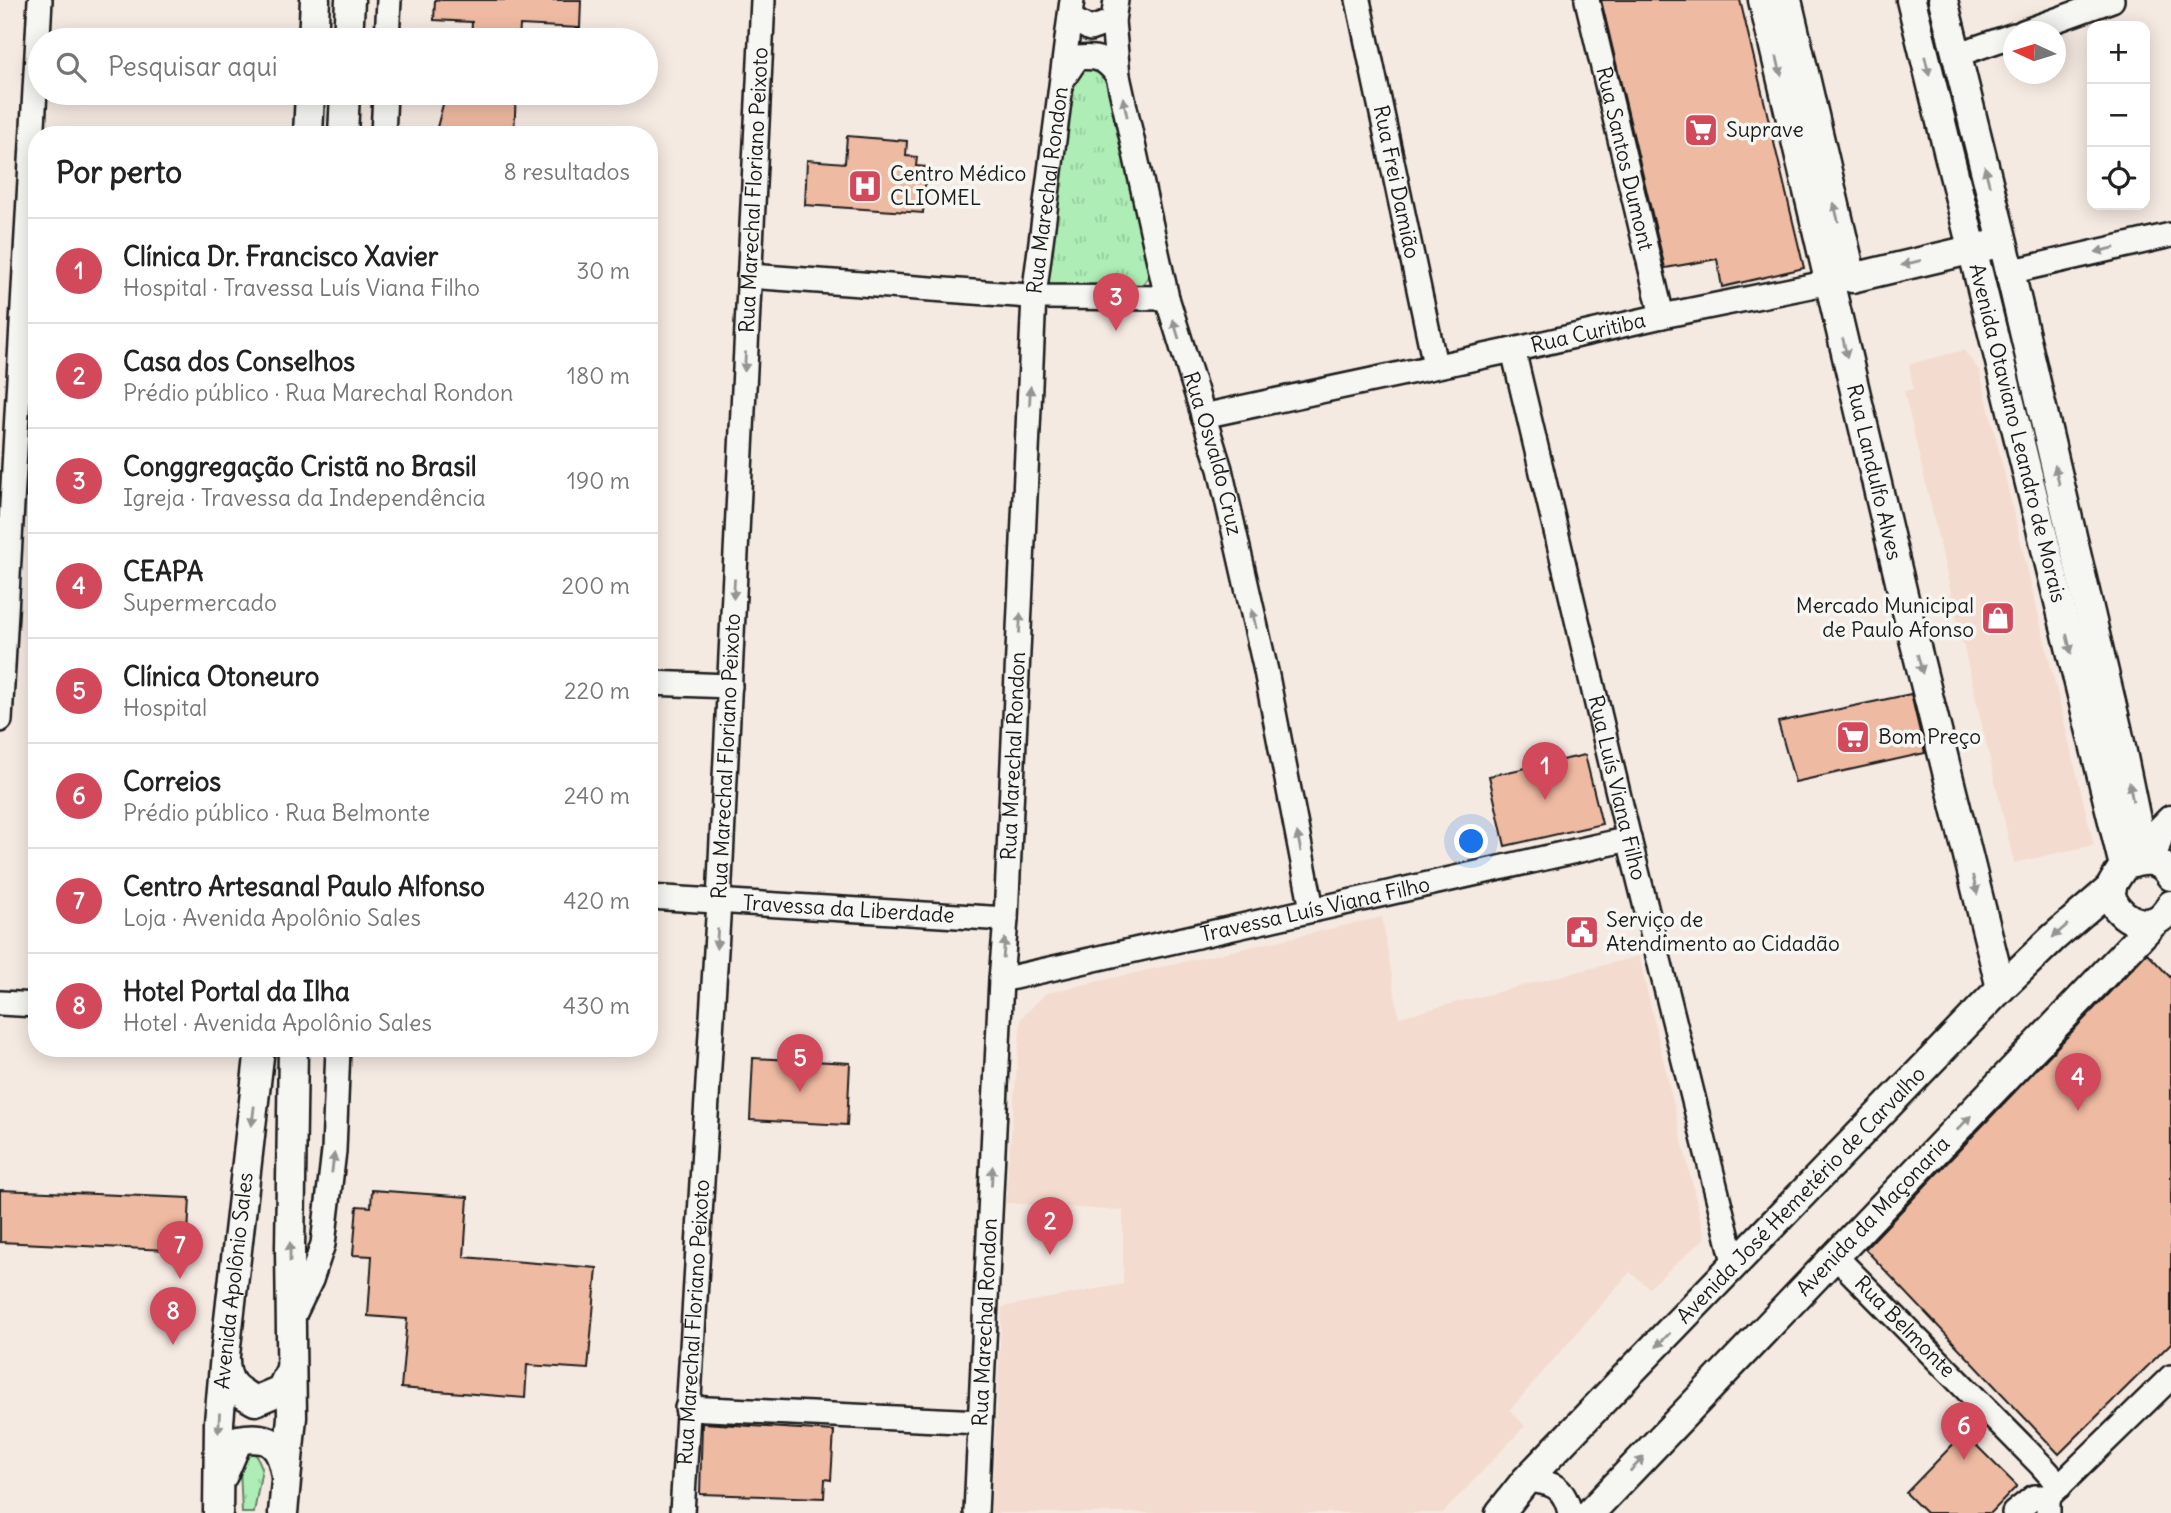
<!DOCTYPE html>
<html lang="pt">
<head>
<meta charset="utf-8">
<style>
  :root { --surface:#fff; --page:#f2f2f2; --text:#222; --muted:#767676; --line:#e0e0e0; --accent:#d1495b }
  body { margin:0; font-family:Delius,sans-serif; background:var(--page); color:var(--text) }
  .controls { position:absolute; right:21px; top:21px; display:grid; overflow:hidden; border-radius:14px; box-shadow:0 4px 18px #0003 }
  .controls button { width:63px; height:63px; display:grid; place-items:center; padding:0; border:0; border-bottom:2px solid var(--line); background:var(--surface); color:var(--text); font:35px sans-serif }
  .compass { position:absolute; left:2003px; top:21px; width:63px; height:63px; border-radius:50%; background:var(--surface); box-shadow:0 4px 18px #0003; rotate:274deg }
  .you { position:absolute; left:1472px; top:842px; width:24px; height:24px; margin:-18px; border:5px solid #fff; border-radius:50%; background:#1a73e8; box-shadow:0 0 0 10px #1a73e833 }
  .badge { display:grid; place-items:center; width:46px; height:46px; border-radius:50%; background:var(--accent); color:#fff; font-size:23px; font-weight:700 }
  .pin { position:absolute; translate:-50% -58px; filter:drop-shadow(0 2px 4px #0008) }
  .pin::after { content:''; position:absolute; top:37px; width:24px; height:21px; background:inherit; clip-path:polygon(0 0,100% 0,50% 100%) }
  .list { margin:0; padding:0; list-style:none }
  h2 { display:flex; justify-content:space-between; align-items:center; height:91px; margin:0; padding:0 28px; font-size:30px }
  h2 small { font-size:23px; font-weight:400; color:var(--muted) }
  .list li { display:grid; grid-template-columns:46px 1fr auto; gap:21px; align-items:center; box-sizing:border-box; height:105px; padding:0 28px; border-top:2px solid var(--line) }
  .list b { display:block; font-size:26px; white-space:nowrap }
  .list p { margin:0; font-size:23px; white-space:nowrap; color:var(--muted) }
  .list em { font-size:23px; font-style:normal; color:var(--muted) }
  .icon { flex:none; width:38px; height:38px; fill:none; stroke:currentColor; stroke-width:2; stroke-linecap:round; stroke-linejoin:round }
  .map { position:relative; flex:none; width:2171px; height:1513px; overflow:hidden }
  .search { position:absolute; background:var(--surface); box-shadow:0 4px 18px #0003; left:28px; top:28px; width:630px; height:77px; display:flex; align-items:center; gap:18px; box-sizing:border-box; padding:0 24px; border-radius:38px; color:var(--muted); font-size:26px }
  .panel { position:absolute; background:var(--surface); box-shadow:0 4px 18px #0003; left:28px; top:126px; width:630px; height:931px; border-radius:28px }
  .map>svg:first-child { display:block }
  .built { fill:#f3dccf }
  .park { fill:url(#park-tufts); stroke:#658468; stroke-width:2 }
  .building { fill:#efbaa2; stroke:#1c1c1c; stroke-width:2 }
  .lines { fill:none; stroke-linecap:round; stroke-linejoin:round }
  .minor-casing { stroke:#1c1c1c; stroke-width:28 }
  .tertiary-casing { stroke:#1c1c1c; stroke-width:33 }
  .minor { stroke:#f6f6f2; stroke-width:23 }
  .tertiary { stroke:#f6f6f2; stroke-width:28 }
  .oneway { fill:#949492 }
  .labels { text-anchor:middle; stroke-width:7; stroke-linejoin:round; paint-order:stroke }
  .poi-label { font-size:21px; fill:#1c1c1c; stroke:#f6f6f2; text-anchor:start }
  .street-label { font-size:21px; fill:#1c1c1c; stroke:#f6f6f2 }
</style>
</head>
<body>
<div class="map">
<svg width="2171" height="1513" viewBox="0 0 2171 1513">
  <defs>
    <pattern id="park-tufts" width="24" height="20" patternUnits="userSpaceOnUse" patternTransform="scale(1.75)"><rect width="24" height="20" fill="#aeedb5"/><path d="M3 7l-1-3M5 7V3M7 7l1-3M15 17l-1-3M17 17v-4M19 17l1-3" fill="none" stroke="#95cb9b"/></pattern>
  </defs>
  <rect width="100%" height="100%" fill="#f5eae2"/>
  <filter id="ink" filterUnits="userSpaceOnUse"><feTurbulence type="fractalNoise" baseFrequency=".0143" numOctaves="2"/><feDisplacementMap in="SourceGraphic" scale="14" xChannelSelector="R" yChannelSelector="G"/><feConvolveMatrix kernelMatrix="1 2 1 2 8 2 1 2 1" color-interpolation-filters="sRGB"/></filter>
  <g filter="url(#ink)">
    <g class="built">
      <path d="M1964 350 1980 372 2094 845 2014 863 1904 391 1913 389 1909 364Z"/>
      <path d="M1382 917 1399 1017 1639 956 1705 1238 1649 1288 1630 1272 1510 1410 1525 1426 1443 1513H991L1002 1307 1123 1284V1211L1005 1203 1021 1018 1046 993Z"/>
    </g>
    <g class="park">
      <path d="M1092 66 1112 75 1150 272C1147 280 1144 285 1135 288L1054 287 1044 282 1042 276 1073 79 1079 71Z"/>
      <path d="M252 1453 257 1456 262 1468 254 1513H242L240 1467 246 1455Z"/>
    </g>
    <g class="building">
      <path d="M435 0H581L580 28 520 25 519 40H471L472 22 434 20Z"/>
      <path d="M1601 0H1740L1804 268 1722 287 1717 259 1665 268Z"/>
      <path d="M446 93H516L514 135H435Z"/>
      <path d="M847 136 907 141 906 156 917 157 916 166 926 167 923 213 805 205 807 160 845 163Z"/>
      <path d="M1911 694 1925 753 1795 782 1778 722Z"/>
      <path d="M1585 755 1602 824 1505 846 1489 776Z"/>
      <path d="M2147 953 2171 978V1343L2059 1454 1865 1249Z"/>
      <path d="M753 1058 850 1063 847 1125 750 1120Z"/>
      <path d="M0 1190 190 1198 187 1251 0 1242Z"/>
      <path d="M372 1190 468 1197 464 1257 597 1268 588 1369 527 1365 525 1398 401 1388 407 1319 368 1316 372 1256 353 1255 357 1206 371 1207Z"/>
      <path d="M702 1423 834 1431 831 1480 825 1479 824 1498 700 1494Z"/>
      <path d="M1964 1433 2017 1486 1991 1513H1926L1906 1493Z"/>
    </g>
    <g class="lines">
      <g class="minor-casing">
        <g id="minor">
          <path id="s1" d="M1116 0 1113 21 1118 76 1167 298 1220 469 1266 671 1312 909"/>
          <path id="s2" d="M1358 0 1435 365"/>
          <path id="s3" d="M1587 0 1662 316"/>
          <path d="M1070 18 1090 29 1113 21"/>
          <path d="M2023 32 2112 0"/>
          <path d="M387 40 389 0"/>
          <path d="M1956 55 2014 35"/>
          <path d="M1063 79 1077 58C1098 56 1106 59 1118 76"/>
          <path d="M383 135 385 93"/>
          <path d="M2009 272 2171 235"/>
          <path d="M749 276 1043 297 1167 298"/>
          <path id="s4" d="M1513 350 1629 839 1735 1266"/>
          <path id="s5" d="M1203 416 1513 350 1662 316 1845 279"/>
          <path d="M649 683 730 686"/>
          <path d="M0 720 40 0"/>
          <path id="s6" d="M649 897 1006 919"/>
          <path id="s7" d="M1001 980 1629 839"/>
          <path d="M0 1003 37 1005"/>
          <path id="s8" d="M1836 1257 2041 1465 2060 1486"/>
          <path d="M291 1321 311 1280 323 1244 334 1151 338 1048"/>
          <path d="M687 1408 980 1422"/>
          <path d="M1526 1480C1552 1482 1564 1486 1570 1513"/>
          <path id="s9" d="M682 1513 719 901 763 0"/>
          <path id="s10" d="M976 1513 1001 980 1006 919 1034 296 1072 0"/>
          <path d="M2014 1513 2034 1497H2048"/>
          <path d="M2048 1513V1497L2171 1377"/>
        </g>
      </g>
      <g class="tertiary-casing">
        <g id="tertiary">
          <path id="s11" d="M1763 0 1905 603 2001 988"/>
          <path d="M1787 0 1852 278 1987 246"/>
          <path id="s12" d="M1911 0 2124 866"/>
          <path d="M1943 0 2003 242 2117 728 2144 859"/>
          <path d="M313 40 315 0"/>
          <path d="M348 40 350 0"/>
          <path d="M308 135 310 93"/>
          <path d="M343 135 345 93"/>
          <path d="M2151 860 2160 831 2171 820"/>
          <path d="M2171 876C2159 856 2143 859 2124 866 2120 872 2115 879 2112 885 2105 907 2136 930 2155 921 2163 918 2167 911 2171 905"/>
          <path d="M225 1361C226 1385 236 1390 255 1401L281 1390 291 1369"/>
          <path d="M223 1475 238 1440C270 1434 281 1444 286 1476"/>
          <path id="s13" d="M218 1513 219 1422 225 1355 260 1048"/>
          <path d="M283 1513 292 1417 290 1248 293 1048"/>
          <path id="s14" d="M1500 1513 1526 1480 2001 988 2053 938 2112 887"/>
          <path id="s15" d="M1590 1513 2155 921"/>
        </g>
      </g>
      <use href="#minor" class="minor"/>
      <use href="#tertiary" class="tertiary"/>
    </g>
    <defs><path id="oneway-solid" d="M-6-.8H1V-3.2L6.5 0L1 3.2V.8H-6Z" transform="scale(1.75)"/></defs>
    <g class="oneway">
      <use href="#oneway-solid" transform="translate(1779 66) rotate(77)"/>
      <use href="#oneway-solid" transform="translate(1927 66) rotate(77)"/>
      <use href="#oneway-solid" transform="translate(1125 107) rotate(-102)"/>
      <use href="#oneway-solid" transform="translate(1987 176) rotate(-104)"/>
      <use href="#oneway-solid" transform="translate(1836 212) rotate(-104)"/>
      <use href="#oneway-solid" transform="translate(2105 250) rotate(167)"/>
      <use href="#oneway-solid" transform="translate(1911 263) rotate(166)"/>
      <use href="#oneway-solid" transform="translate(1176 329) rotate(-107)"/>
      <use href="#oneway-solid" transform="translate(1845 348) rotate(77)"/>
      <use href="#oneway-solid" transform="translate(745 362) rotate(93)"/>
      <use href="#oneway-solid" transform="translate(1030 396) rotate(-87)"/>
      <use href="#oneway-solid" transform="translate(2057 475) rotate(-103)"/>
      <use href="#oneway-solid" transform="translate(734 589) rotate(93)"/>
      <use href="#oneway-solid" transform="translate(1254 619) rotate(-103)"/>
      <use href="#oneway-solid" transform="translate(1020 623) rotate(-87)"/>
      <use href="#oneway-solid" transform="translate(2069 644) rotate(76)"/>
      <use href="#oneway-solid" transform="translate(1920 664) rotate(76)"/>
      <use href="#oneway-solid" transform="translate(2131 792) rotate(-101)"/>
      <use href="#oneway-solid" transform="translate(1299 842) rotate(-101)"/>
      <use href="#oneway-solid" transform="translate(1975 885) rotate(76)"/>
      <use href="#oneway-solid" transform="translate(2060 931) rotate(139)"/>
      <use href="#oneway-solid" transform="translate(717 939) rotate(94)"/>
      <use href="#oneway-solid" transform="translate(1004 948) rotate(-85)"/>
      <use href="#oneway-solid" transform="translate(253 1116) rotate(97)"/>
      <use href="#oneway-solid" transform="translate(1964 1123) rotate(-46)"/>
      <use href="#oneway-solid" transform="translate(333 1163) rotate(-83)"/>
      <use href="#oneway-solid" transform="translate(992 1176) rotate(-87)"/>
      <use href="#oneway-solid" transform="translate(290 1252) rotate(-90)"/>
      <use href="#oneway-solid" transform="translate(1663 1340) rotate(134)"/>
      <use href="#oneway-solid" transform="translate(219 1423) rotate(93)"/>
      <use href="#oneway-solid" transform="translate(1637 1464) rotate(-46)"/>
    </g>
  </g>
  <defs>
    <g id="supermarket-square" transform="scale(1.75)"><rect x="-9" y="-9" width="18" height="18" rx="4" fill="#d1495b" stroke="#f6f6f2"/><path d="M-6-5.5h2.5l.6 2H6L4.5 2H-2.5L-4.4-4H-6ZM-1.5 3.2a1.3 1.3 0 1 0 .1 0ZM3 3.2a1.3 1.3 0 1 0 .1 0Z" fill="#fff"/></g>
    <g id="hospital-square" transform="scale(1.75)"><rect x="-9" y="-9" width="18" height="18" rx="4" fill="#d1495b" stroke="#f6f6f2"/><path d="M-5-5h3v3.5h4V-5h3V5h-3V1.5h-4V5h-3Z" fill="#fff"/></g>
    <g id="shop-square" transform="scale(1.75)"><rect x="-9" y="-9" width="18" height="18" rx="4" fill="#d1495b" stroke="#f6f6f2"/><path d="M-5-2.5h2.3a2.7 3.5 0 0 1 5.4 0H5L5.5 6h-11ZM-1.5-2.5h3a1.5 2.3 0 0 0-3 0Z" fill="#fff"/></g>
    <g id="civic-square" transform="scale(1.75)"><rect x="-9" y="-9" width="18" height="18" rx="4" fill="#d1495b" stroke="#f6f6f2"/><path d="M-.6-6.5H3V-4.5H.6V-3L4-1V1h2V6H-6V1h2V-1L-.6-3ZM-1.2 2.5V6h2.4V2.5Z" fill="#fff"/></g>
  </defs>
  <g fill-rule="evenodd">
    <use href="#supermarket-square" x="1701" y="130"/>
    <use href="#hospital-square" x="865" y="186"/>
    <use href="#shop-square" x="1998" y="618"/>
    <use href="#supermarket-square" x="1853" y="737"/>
    <use href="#civic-square" x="1582" y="932"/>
  </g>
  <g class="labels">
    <g class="poi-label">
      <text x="1726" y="137">Suprave</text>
      <text x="890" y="181">Centro Médico<tspan x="890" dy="24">CLIOMEL</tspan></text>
      <text x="1974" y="613" text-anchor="end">Mercado Municipal<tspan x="1974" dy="24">de Paulo Afonso</tspan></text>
      <text x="1878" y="744">Bom Preço</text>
      <text x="1606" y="927">Serviço de<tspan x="1606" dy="24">Atendimento ao Cidadão</tspan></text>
    </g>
    <g class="street-label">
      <text dy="7" stroke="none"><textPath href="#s3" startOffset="163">Rua Santos Dumont</textPath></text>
      <text dy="7" stroke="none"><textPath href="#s2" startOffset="186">Rua Frei Damião</textPath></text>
      <text dy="7" stroke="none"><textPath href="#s9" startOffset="1325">Rua Marechal Floriano Peixoto</textPath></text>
      <text dy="7" stroke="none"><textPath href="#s10" startOffset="1325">Rua Marechal Rondon</textPath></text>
      <text dy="7" stroke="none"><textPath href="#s5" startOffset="394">Rua Curitiba</textPath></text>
      <text dy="7" stroke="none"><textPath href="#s12" startOffset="446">Avenida Otaviano Leandro de Morais</textPath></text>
      <text dy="7" stroke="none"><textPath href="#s1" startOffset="466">Rua Osvaldo Cruz</textPath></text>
      <text dy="7" stroke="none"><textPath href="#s11" startOffset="485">Rua Landulfo Alves</textPath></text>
      <text dy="7" stroke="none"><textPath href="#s10" startOffset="758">Rua Marechal Rondon</textPath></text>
      <text dy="7" stroke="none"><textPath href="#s9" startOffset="758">Rua Marechal Floriano Peixoto</textPath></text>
      <text dy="7" stroke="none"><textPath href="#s4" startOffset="450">Rua Luís Viana Filho</textPath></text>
      <text dy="7" stroke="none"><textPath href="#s6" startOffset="200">Travessa da Liberdade</textPath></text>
      <text dy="7" stroke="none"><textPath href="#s7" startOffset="322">Travessa Luís Viana Filho</textPath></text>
      <text dy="7" stroke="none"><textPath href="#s14" startOffset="438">Avenida José Hemetério de Carvalho</textPath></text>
      <text dy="7" stroke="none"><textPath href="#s15" startOffset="410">Avenida da Maçonaria</textPath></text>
      <text dy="7" stroke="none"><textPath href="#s13" startOffset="233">Avenida Apolônio Sales</textPath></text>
      <text dy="7" stroke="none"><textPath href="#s10" startOffset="191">Rua Marechal Rondon</textPath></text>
      <text dy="7" stroke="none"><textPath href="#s9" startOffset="191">Rua Marechal Floriano Peixoto</textPath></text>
      <text dy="7" stroke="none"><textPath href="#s8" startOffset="98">Rua Belmonte</textPath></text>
    </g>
  </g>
</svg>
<div class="controls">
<button>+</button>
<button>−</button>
<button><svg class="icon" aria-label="locate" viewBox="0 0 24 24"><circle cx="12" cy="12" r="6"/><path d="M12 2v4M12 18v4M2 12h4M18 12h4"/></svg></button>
</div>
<svg class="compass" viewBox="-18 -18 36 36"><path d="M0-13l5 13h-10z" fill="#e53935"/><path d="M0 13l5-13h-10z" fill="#767676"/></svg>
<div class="you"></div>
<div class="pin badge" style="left:1545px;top:800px">1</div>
<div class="pin badge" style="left:1050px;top:1255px">2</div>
<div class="pin badge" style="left:1116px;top:331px">3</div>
<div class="pin badge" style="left:2078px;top:1111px">4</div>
<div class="pin badge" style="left:800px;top:1092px">5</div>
<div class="pin badge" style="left:1964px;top:1460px">6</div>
<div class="pin badge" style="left:180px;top:1279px">7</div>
<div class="pin badge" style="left:173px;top:1345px">8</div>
<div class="search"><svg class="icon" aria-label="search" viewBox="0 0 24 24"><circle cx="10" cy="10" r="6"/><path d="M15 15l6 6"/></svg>Pesquisar aqui</div>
<section class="panel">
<h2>Por perto<small>8 resultados</small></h2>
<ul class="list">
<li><span class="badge">1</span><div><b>Clínica Dr. Francisco Xavier</b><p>Hospital · Travessa Luís Viana Filho</p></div><em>30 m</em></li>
<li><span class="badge">2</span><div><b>Casa dos Conselhos</b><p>Prédio público · Rua Marechal Rondon</p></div><em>180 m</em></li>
<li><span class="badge">3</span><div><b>Conggregação Cristã no Brasil</b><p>Igreja · Travessa da Independência</p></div><em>190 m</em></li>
<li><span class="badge">4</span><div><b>CEAPA</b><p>Supermercado</p></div><em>200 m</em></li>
<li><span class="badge">5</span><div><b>Clínica Otoneuro</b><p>Hospital</p></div><em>220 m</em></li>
<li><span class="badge">6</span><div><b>Correios</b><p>Prédio público · Rua Belmonte</p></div><em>240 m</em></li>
<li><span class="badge">7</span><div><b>Centro Artesanal Paulo Alfonso</b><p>Loja · Avenida Apolônio Sales</p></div><em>420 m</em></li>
<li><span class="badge">8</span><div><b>Hotel Portal da Ilha</b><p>Hotel · Avenida Apolônio Sales</p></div><em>430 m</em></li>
</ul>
</section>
</div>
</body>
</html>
